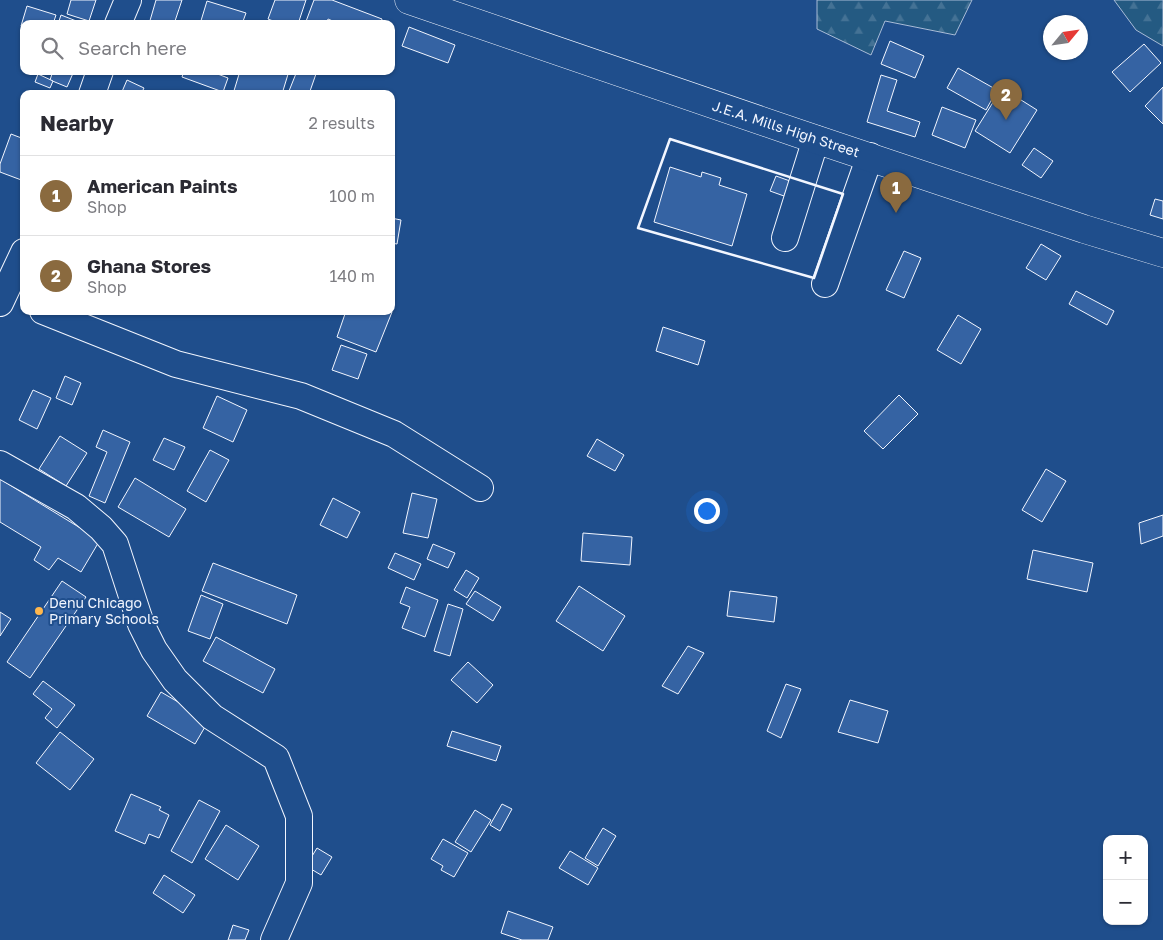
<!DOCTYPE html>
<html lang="en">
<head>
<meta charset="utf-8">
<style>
  :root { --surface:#fff; --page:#f2f2f3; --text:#2b2b33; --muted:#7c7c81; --line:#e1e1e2; --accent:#8a6a3f }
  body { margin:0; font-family:"Golos Text",sans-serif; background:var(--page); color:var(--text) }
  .controls { position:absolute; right:15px; bottom:15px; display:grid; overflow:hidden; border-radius:10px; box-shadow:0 1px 4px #0004 }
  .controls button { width:45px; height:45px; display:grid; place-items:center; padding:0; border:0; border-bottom:1px solid var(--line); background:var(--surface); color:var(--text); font:25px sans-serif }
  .compass { position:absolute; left:1043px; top:15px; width:45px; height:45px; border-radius:50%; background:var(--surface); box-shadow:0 1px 4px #0004; rotate:61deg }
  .you { position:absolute; left:706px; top:510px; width:18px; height:18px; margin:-12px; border:4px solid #fff; border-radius:50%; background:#1a73e8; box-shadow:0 0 0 8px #1a73e833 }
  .badge { display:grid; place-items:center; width:32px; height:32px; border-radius:50%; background:var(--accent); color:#fff; font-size:16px; font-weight:700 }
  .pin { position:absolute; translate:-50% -41px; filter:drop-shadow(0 1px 2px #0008) }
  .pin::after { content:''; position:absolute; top:26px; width:18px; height:15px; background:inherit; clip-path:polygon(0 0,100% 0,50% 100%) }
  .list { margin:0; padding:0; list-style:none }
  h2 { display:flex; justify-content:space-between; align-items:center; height:65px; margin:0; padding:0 20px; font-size:21px }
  h2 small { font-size:16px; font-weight:400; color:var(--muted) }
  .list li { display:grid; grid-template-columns:32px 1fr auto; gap:15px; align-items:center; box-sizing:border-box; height:80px; padding:0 20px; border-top:1px solid var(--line) }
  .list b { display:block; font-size:19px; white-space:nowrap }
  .list p { margin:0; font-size:16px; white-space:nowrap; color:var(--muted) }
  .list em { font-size:16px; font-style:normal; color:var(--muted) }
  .icon { flex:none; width:28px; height:28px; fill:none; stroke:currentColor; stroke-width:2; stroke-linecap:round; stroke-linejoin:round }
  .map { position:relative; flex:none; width:1163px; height:940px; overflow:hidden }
  .search { position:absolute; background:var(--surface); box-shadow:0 1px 4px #0004; left:20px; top:20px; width:375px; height:55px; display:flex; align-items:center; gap:12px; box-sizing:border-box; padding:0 18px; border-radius:10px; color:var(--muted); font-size:19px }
  .panel { position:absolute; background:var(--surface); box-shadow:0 1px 4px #0004; left:20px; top:90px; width:375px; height:225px; border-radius:10px }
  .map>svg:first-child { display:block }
  .forest { fill:url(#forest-firs); stroke:#a8bbd7 }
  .building { fill:#3563a3; stroke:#f2f6ff }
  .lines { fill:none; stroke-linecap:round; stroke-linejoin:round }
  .minor-casing { stroke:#f2f6ff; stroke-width:28 }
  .highway-casing { stroke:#f2f6ff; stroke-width:29 }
  .minor { stroke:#1f4e8c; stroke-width:26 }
  .highway { stroke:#1f4e8c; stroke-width:28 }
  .wall { stroke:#f2f6ff; stroke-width:2.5 }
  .poi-dot { fill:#ffb74d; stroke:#1f4e8c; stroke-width:2 }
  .labels { text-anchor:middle; stroke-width:4; stroke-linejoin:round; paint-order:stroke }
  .street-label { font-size:14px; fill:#f2f6ff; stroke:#1f4e8c }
  .poi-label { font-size:14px; fill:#f2f6ff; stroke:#1f4e8c; text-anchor:start }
</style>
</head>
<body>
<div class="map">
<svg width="1163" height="940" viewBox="0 0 1163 940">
  <defs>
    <pattern id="forest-firs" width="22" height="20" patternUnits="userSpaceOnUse" patternTransform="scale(1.25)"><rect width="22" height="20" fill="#245a82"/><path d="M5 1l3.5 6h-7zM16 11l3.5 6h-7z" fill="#447295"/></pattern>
  </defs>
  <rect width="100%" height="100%" fill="#1f4e8c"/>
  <g class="forest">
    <path d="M817 0H972L955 35 885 21 871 55 817 29Z"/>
    <path d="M1114 0H1163V46L1136 30Z"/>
  </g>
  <g class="building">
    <path d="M71 0H96L89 21 67 14Z"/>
    <path d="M156 0H182L174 24H149Z"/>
    <path d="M275 0H306L298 24H281L268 19Z"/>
    <path d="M314 0H332L382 19 381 24H340L328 19 326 24H305Z"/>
    <path d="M207 1 246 13 242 24H200Z"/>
    <path d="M27 6 56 15 53 24H24V27L21 26Z"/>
    <path d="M61 15 84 24H58Z"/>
    <path d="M409 27 455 45 448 63 402 46Z"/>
    <path d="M890 41 924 56 915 78 881 64Z"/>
    <path d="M1144 44 1161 63 1130 92 1112 72Z"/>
    <path d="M958 68 997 90 986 110 947 88Z"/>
    <path d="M53 71H74L67 87 50 80Z"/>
    <path d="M184 71H210L228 78 223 92 182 77Z"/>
    <path d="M240 71H289L282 94H233Z"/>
    <path d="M297 71H317L309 94H296L289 91Z"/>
    <path d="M38 74 53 81 50 88 35 82Z"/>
    <path d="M881 75 897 80 887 111 920 122 915 137 867 122Z"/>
    <path d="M127 80 144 88 141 94H121Z"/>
    <path d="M1163 87V124L1145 106Z"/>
    <path d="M1002 88 1037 110 1010 153 975 131Z"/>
    <path d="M942 107 976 120 965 148 932 135Z"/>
    <path d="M11 134 24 139V181L0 172V164Z"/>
    <path d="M1034 148 1053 161 1041 178 1022 165Z"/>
    <path d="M670 167 701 177 702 172 721 178 719 185 747 194 732 246 654 222Z"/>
    <path d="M776 176 790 181 784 196 770 191Z"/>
    <path d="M1155 199 1163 201V219L1150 215Z"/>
    <path d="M391 218 401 220 397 244 391 243Z"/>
    <path d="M1041 244 1061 256 1046 280 1026 268Z"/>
    <path d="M904 251 921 258 904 298 886 290Z"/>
    <path d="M1076 291 1114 311 1107 325 1069 304Z"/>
    <path d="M346 311 392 312 376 352 337 337Z"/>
    <path d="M958 315 981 329 961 364 937 350Z"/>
    <path d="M663 327 705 341 698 365 656 351Z"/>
    <path d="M341 345 367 354 358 379 332 370Z"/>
    <path d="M65 376 81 383 72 405 56 398Z"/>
    <path d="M33 390 51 398 37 429 19 420Z"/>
    <path d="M899 395 918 414 883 449 864 431Z"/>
    <path d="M217 396 247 410 233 442 203 428Z"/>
    <path d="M103 430 130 442 105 503 89 496 107 452 96 447Z"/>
    <path d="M60 436 87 453 66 486 39 469Z"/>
    <path d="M164 438 185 447 174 470 153 460Z"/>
    <path d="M597 439 624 455 615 471 587 456Z"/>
    <path d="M210 450 229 460 206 502 187 491Z"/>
    <path d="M1046 469 1066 481 1042 522 1022 510Z"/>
    <path d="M135 478 186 509 169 537 118 507Z"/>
    <path d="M0 479 100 540 81 572 58 558 49 570 34 560 41 547 0 522Z"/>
    <path d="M412 493 437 499 428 538 403 533Z"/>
    <path d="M333 498 360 512 347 538 320 525Z"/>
    <path d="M1163 515V536L1141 544 1139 523Z"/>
    <path d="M583 533 632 537 630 565 581 561Z"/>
    <path d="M433 544 455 553 448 568 427 559Z"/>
    <path d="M1033 550 1093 563 1087 592 1027 579Z"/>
    <path d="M395 553 421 564 414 580 388 568Z"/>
    <path d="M213 563 297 595 287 624 202 591Z"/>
    <path d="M466 570 479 578 467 598 454 590Z"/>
    <path d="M62 581 86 597 30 678 7 662Z"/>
    <path d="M579 586 625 616 603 651 556 621Z"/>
    <path d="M406 587 438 600 425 637 402 628 410 607 400 603Z"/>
    <path d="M475 591 501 607 493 621 466 604Z"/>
    <path d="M730 591 777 597 774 622 727 616Z"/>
    <path d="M201 595 223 604 210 639 188 631Z"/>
    <path d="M448 604 463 609 450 656 434 651Z"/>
    <path d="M0 612 11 619 0 636Z"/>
    <path d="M216 637 275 669 263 693 203 661Z"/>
    <path d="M688 646 704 653 678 694 662 686Z"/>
    <path d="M468 662 493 685 477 703 451 680Z"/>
    <path d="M43 681 75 705 57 728 45 718 52 709 33 694Z"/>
    <path d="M786 684 801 689 781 738 767 731Z"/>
    <path d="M161 692 209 720 195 744 147 716Z"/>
    <path d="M850 700 888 711 878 743 838 732Z"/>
    <path d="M452 731 501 746 496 761 447 746Z"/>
    <path d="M60 732 94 759 70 790 36 763Z"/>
    <path d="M131 794 161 807 159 810 169 815 159 838 149 834 145 844 115 831Z"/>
    <path d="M199 800 220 811 192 863 171 851Z"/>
    <path d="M502 804 512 809 500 831 490 825Z"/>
    <path d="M475 810 491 820 471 852 455 842Z"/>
    <path d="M226 825 259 846 238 880 205 859Z"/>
    <path d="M603 828 616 836 598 866 585 858Z"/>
    <path d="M443 839 468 853 454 877 441 870 443 866 431 859Z"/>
    <path d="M317 848 332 857 321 875 306 866Z"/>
    <path d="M570 851 598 868 588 885 559 868Z"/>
    <path d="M164 875 195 895 183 913 153 893Z"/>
    <path d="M508 911 553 927 548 940H522L501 933Z"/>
    <path d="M233 925 249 930 245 940H228Z"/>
  </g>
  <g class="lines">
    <g class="minor-casing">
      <g id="minor">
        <path d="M118 24 128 0"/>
        <path d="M92 94 100 71"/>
        <path d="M785 238 816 139"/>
        <path d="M825 284 870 156"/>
        <path d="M0 303 24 252"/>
        <path d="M43 311 176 364 301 396 394 434 480 488"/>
        <path d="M0 464 76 507 101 528 115 544 141 624 154 650 175 680 212 717 276 758 299 816V883L274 940"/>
      </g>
    </g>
    <g class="highway-casing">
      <path id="highway" d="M409 0 797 133 1084 229 1163 253"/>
    </g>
    <use href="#minor" class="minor"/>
    <use href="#highway" class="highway"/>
    <path class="wall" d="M670 139 843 194 814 278 638 228Z"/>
  </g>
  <circle class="poi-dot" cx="39" cy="611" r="5"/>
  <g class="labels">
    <g class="street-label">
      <text transform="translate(786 129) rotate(18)" y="5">J.E.A. Mills High Street</text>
    </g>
    <g class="poi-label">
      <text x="49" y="608">Denu Chicago<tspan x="49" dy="16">Primary Schools</tspan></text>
    </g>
  </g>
</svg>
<div class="controls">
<button>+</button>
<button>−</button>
</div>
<svg class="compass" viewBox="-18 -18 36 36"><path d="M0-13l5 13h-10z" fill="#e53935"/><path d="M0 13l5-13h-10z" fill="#7c7c81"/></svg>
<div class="you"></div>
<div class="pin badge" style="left:896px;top:213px">1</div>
<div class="pin badge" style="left:1006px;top:120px">2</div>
<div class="search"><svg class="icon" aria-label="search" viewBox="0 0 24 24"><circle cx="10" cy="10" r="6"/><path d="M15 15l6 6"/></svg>Search here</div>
<section class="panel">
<h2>Nearby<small>2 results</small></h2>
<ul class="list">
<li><span class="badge">1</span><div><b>American Paints</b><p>Shop</p></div><em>100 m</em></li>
<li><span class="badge">2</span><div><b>Ghana Stores</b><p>Shop</p></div><em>140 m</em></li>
</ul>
</section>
</div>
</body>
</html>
